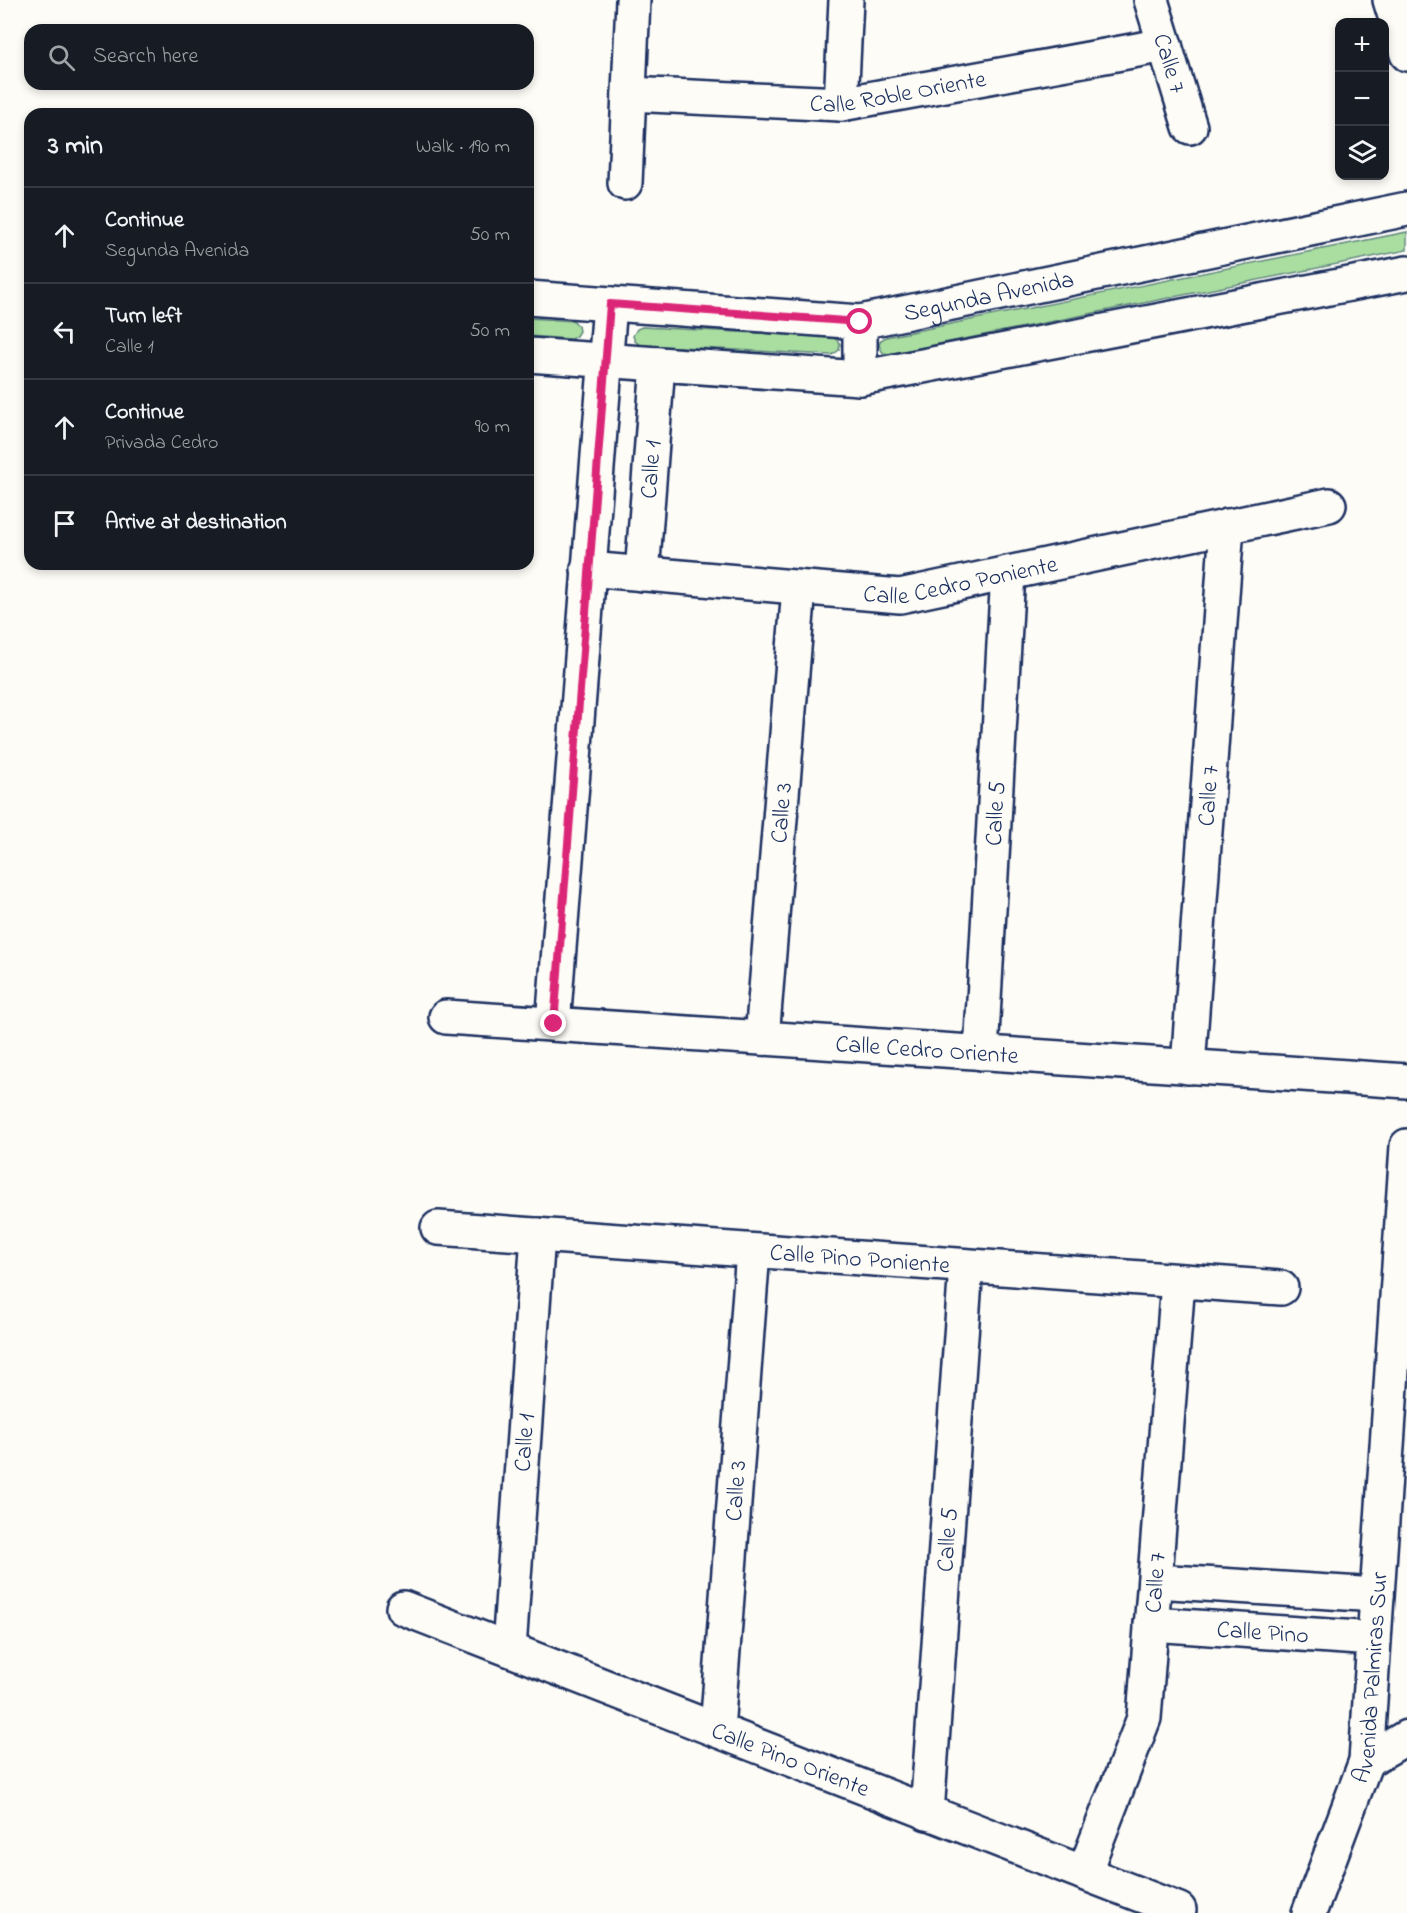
<!DOCTYPE html>
<html lang="en">
<head>
<meta charset="utf-8">
<style>
  :root { --surface:#171b24; --page:#242831; --text:#f1f3f6; --muted:#9ea1a6; --line:#363941 }
  body { margin:0; font-family:"Indie Flower",sans-serif; background:var(--page); color:var(--text) }
  .controls { position:absolute; right:18px; top:18px; display:grid; overflow:hidden; border-radius:12px; box-shadow:0 3px 9px #0003 }
  .controls button { width:54px; height:54px; display:grid; place-items:center; padding:0; border:0; border-bottom:2px solid var(--line); background:var(--surface); color:var(--text); font:30px sans-serif }
  .stop { position:absolute; width:18px; height:18px; margin:-14px; border:4px solid #db2777; border-radius:50%; background:#fff }
  .stop.end { background:#db2777; border-color:#fff; box-shadow:0 2px 6px #0008 }
  .list { margin:0; padding:0; list-style:none }
  h2 { display:flex; justify-content:space-between; align-items:center; height:78px; margin:0; padding:0 24px; font-size:26px }
  h2 small { font-size:20px; font-weight:400; color:var(--muted) }
  .list li { display:grid; grid-template-columns:39px 1fr auto; gap:18px; align-items:center; box-sizing:border-box; height:96px; padding:0 24px; border-top:2px solid var(--line) }
  .list b { display:block; font-size:22px; white-space:nowrap }
  .list p { margin:0; font-size:20px; white-space:nowrap; color:var(--muted) }
  .list em { font-size:20px; font-style:normal; color:var(--muted) }
  .icon { flex:none; width:33px; height:33px; fill:none; stroke:currentColor; stroke-width:2; stroke-linecap:round; stroke-linejoin:round }
  .map { position:relative; flex:none; width:1407px; height:1913px; overflow:hidden }
  .search { position:absolute; background:var(--surface); box-shadow:0 3px 9px #0003; left:24px; top:24px; width:510px; height:66px; display:flex; align-items:center; gap:15px; box-sizing:border-box; padding:0 21px; border-radius:18px; color:var(--muted); font-size:22px }
  .panel { position:absolute; background:var(--surface); box-shadow:0 3px 9px #0003; left:24px; top:108px; width:510px; height:462px; border-radius:18px }
  .map>svg:first-child { display:block }
  .green { fill:#a9dea0; stroke:#62867f; stroke-width:1.5 }
  .lines { fill:none; stroke-linecap:round; stroke-linejoin:round }
  .minor-casing { stroke:#1b2f5e; stroke-width:38 }
  .minor { stroke:#fdfcf7; stroke-width:33 }
  .route { stroke:#db2777; stroke-width:8 }
  .labels { text-anchor:middle; stroke-width:5; stroke-linejoin:round; paint-order:stroke }
  .street-label { font-size:24px; fill:#1b2f5e; stroke:#fdfcf7 }
</style>
</head>
<body>
<div class="map">
<svg width="1407" height="1913" viewBox="0 0 1407 1913">
  <rect width="100%" height="100%" fill="#fdfcf7"/>
  <filter id="ink" filterUnits="userSpaceOnUse"><feTurbulence type="fractalNoise" baseFrequency=".0167" numOctaves="2"/><feDisplacementMap in="SourceGraphic" scale="12" xChannelSelector="R" yChannelSelector="G"/><feConvolveMatrix kernelMatrix="1 2 1 2 8 2 1 2 1" color-interpolation-filters="sRGB"/></filter>
  <g filter="url(#ink)">
    <g class="green">
      <path d="M1407 232V250L889 354 883 353 879 345 881 340 886 337Z"/>
      <path d="M528 318 574 321 578 326 579 331 576 336 571 339 528 336Z"/>
      <path d="M642 327 832 337 837 340 840 344 839 350 832 355 640 345 635 341 633 336 637 329Z"/>
    </g>
    <g class="lines">
      <g class="minor-casing">
        <g id="minor">
          <path id="s1" d="M1151 0 1190 127"/>
          <path d="M1390 0 1407 54"/>
          <path id="s2" d="M629 94 841 104 1165 45"/>
          <path d="M841 104 846 0"/>
          <path d="M625 183 633 0"/>
          <path id="s3" d="M528 298 860 322 1407 209"/>
          <path d="M860 322V378"/>
          <path d="M528 355 860 378 1407 273"/>
          <path id="s4" d="M588 569 900 596 1329 505"/>
          <path id="s5" d="M642 574 658 364"/>
          <path id="s6" d="M446 1017 1407 1081"/>
          <path d="M553 1024 610 304"/>
          <path id="s7" d="M762 1038 799 588"/>
          <path id="s8" d="M981 1053 1008 573"/>
          <path id="s9" d="M1188 1067 1227 526"/>
          <path id="s10" d="M438 1228 1281 1288"/>
          <path d="M1155 1581 1377 1595"/>
          <path id="s11" d="M403 1608 1179 1910"/>
          <path id="s12" d="M1151 1624 1374 1639"/>
          <path id="s13" d="M509 1649 538 1235"/>
          <path id="s14" d="M717 1730 753 1251"/>
          <path d="M1366 1761 1407 1737"/>
          <path id="s15" d="M927 1813 966 1266"/>
          <path id="s16" d="M1084 1873 1144 1718 1178 1281"/>
          <path id="s17" d="M1309 1913 1366 1761 1407 1146"/>
        </g>
      </g>
      <use href="#minor" class="minor"/>
    </g>
  </g>
  <g class="lines" filter="url(#ink)">
    <path class="route" d="M554 1024 610 304 860 322"/>
  </g>
  <g class="labels">
    <g class="street-label">
      <text dy="8" stroke="none"><textPath href="#s1" startOffset="66">Calle 7</textPath></text>
      <text dy="8" stroke="none"><textPath href="#s2" startOffset="270">Calle Roble Oriente</textPath></text>
      <text dy="8" stroke="none"><textPath href="#s3" startOffset="464">Segunda Avenida</textPath></text>
      <text dy="8" stroke="none"><textPath href="#s5" startOffset="105">Calle 1</textPath></text>
      <text dy="8" stroke="none"><textPath href="#s4" startOffset="375">Calle Cedro Poniente</textPath></text>
      <text dy="8" stroke="none"><textPath href="#s9" startOffset="272">Calle 7</textPath></text>
      <text dy="8" stroke="none"><textPath href="#s7" startOffset="226">Calle 3</textPath></text>
      <text dy="8" stroke="none"><textPath href="#s8" startOffset="240">Calle 5</textPath></text>
      <text dy="8" stroke="none"><textPath href="#s6" startOffset="482">Calle Cedro Oriente</textPath></text>
      <text dy="8" stroke="none"><textPath href="#s10" startOffset="423">Calle Pino Poniente</textPath></text>
      <text dy="8" stroke="none"><textPath href="#s13" startOffset="207">Calle 1</textPath></text>
      <text dy="8" stroke="none"><textPath href="#s14" startOffset="240">Calle 3</textPath></text>
      <text dy="8" stroke="none"><textPath href="#s15" startOffset="274">Calle 5</textPath></text>
      <text dy="8" stroke="none"><textPath href="#s16" startOffset="302">Calle 7</textPath></text>
      <text dy="8" stroke="none"><textPath href="#s12" startOffset="112">Calle Pino</textPath></text>
      <text dy="8" stroke="none"><textPath href="#s17" startOffset="246">Avenida Palmiras Sur</textPath></text>
      <text dy="8" stroke="none"><textPath href="#s11" startOffset="416">Calle Pino Oriente</textPath></text>
    </g>
  </g>
</svg>
<div class="controls">
<button>+</button>
<button>−</button>
<button><svg class="icon" aria-label="layers" viewBox="0 0 24 24"><path d="M12 4l9 5-9 5-9-5zM3 14l9 5 9-5"/></svg></button>
</div>
<div class="stop" style="left:860px;top:322px"></div>
<div class="stop end" style="left:554px;top:1024px"></div>
<div class="search"><svg class="icon" aria-label="search" viewBox="0 0 24 24"><circle cx="10" cy="10" r="6"/><path d="M15 15l6 6"/></svg>Search here</div>
<section class="panel">
<h2>3 min<small>Walk · 190 m</small></h2>
<ul class="list">
<li><svg class="icon" aria-label="ahead" viewBox="0 0 24 24"><path d="M12 20V5M6 11l6-6 6 6"/></svg><div><b>Continue</b><p>Segunda Avenida</p></div><em>50 m</em></li>
<li><svg class="icon" aria-label="left" viewBox="0 0 24 24"><path d="M17 20v-9H6M10 6l-5 5 5 5"/></svg><div><b>Turn left</b><p>Calle 1</p></div><em>50 m</em></li>
<li><svg class="icon" aria-label="ahead" viewBox="0 0 24 24"><path d="M12 20V5M6 11l6-6 6 6"/></svg><div><b>Continue</b><p>Privada Cedro</p></div><em>90 m</em></li>
<li><svg class="icon" aria-label="arrive" viewBox="0 0 24 24"><path d="M6 21V4h12l-3 4 3 4H6"/></svg><div><b>Arrive at destination</b></div></li>
</ul>
</section>
</div>
</body>
</html>
